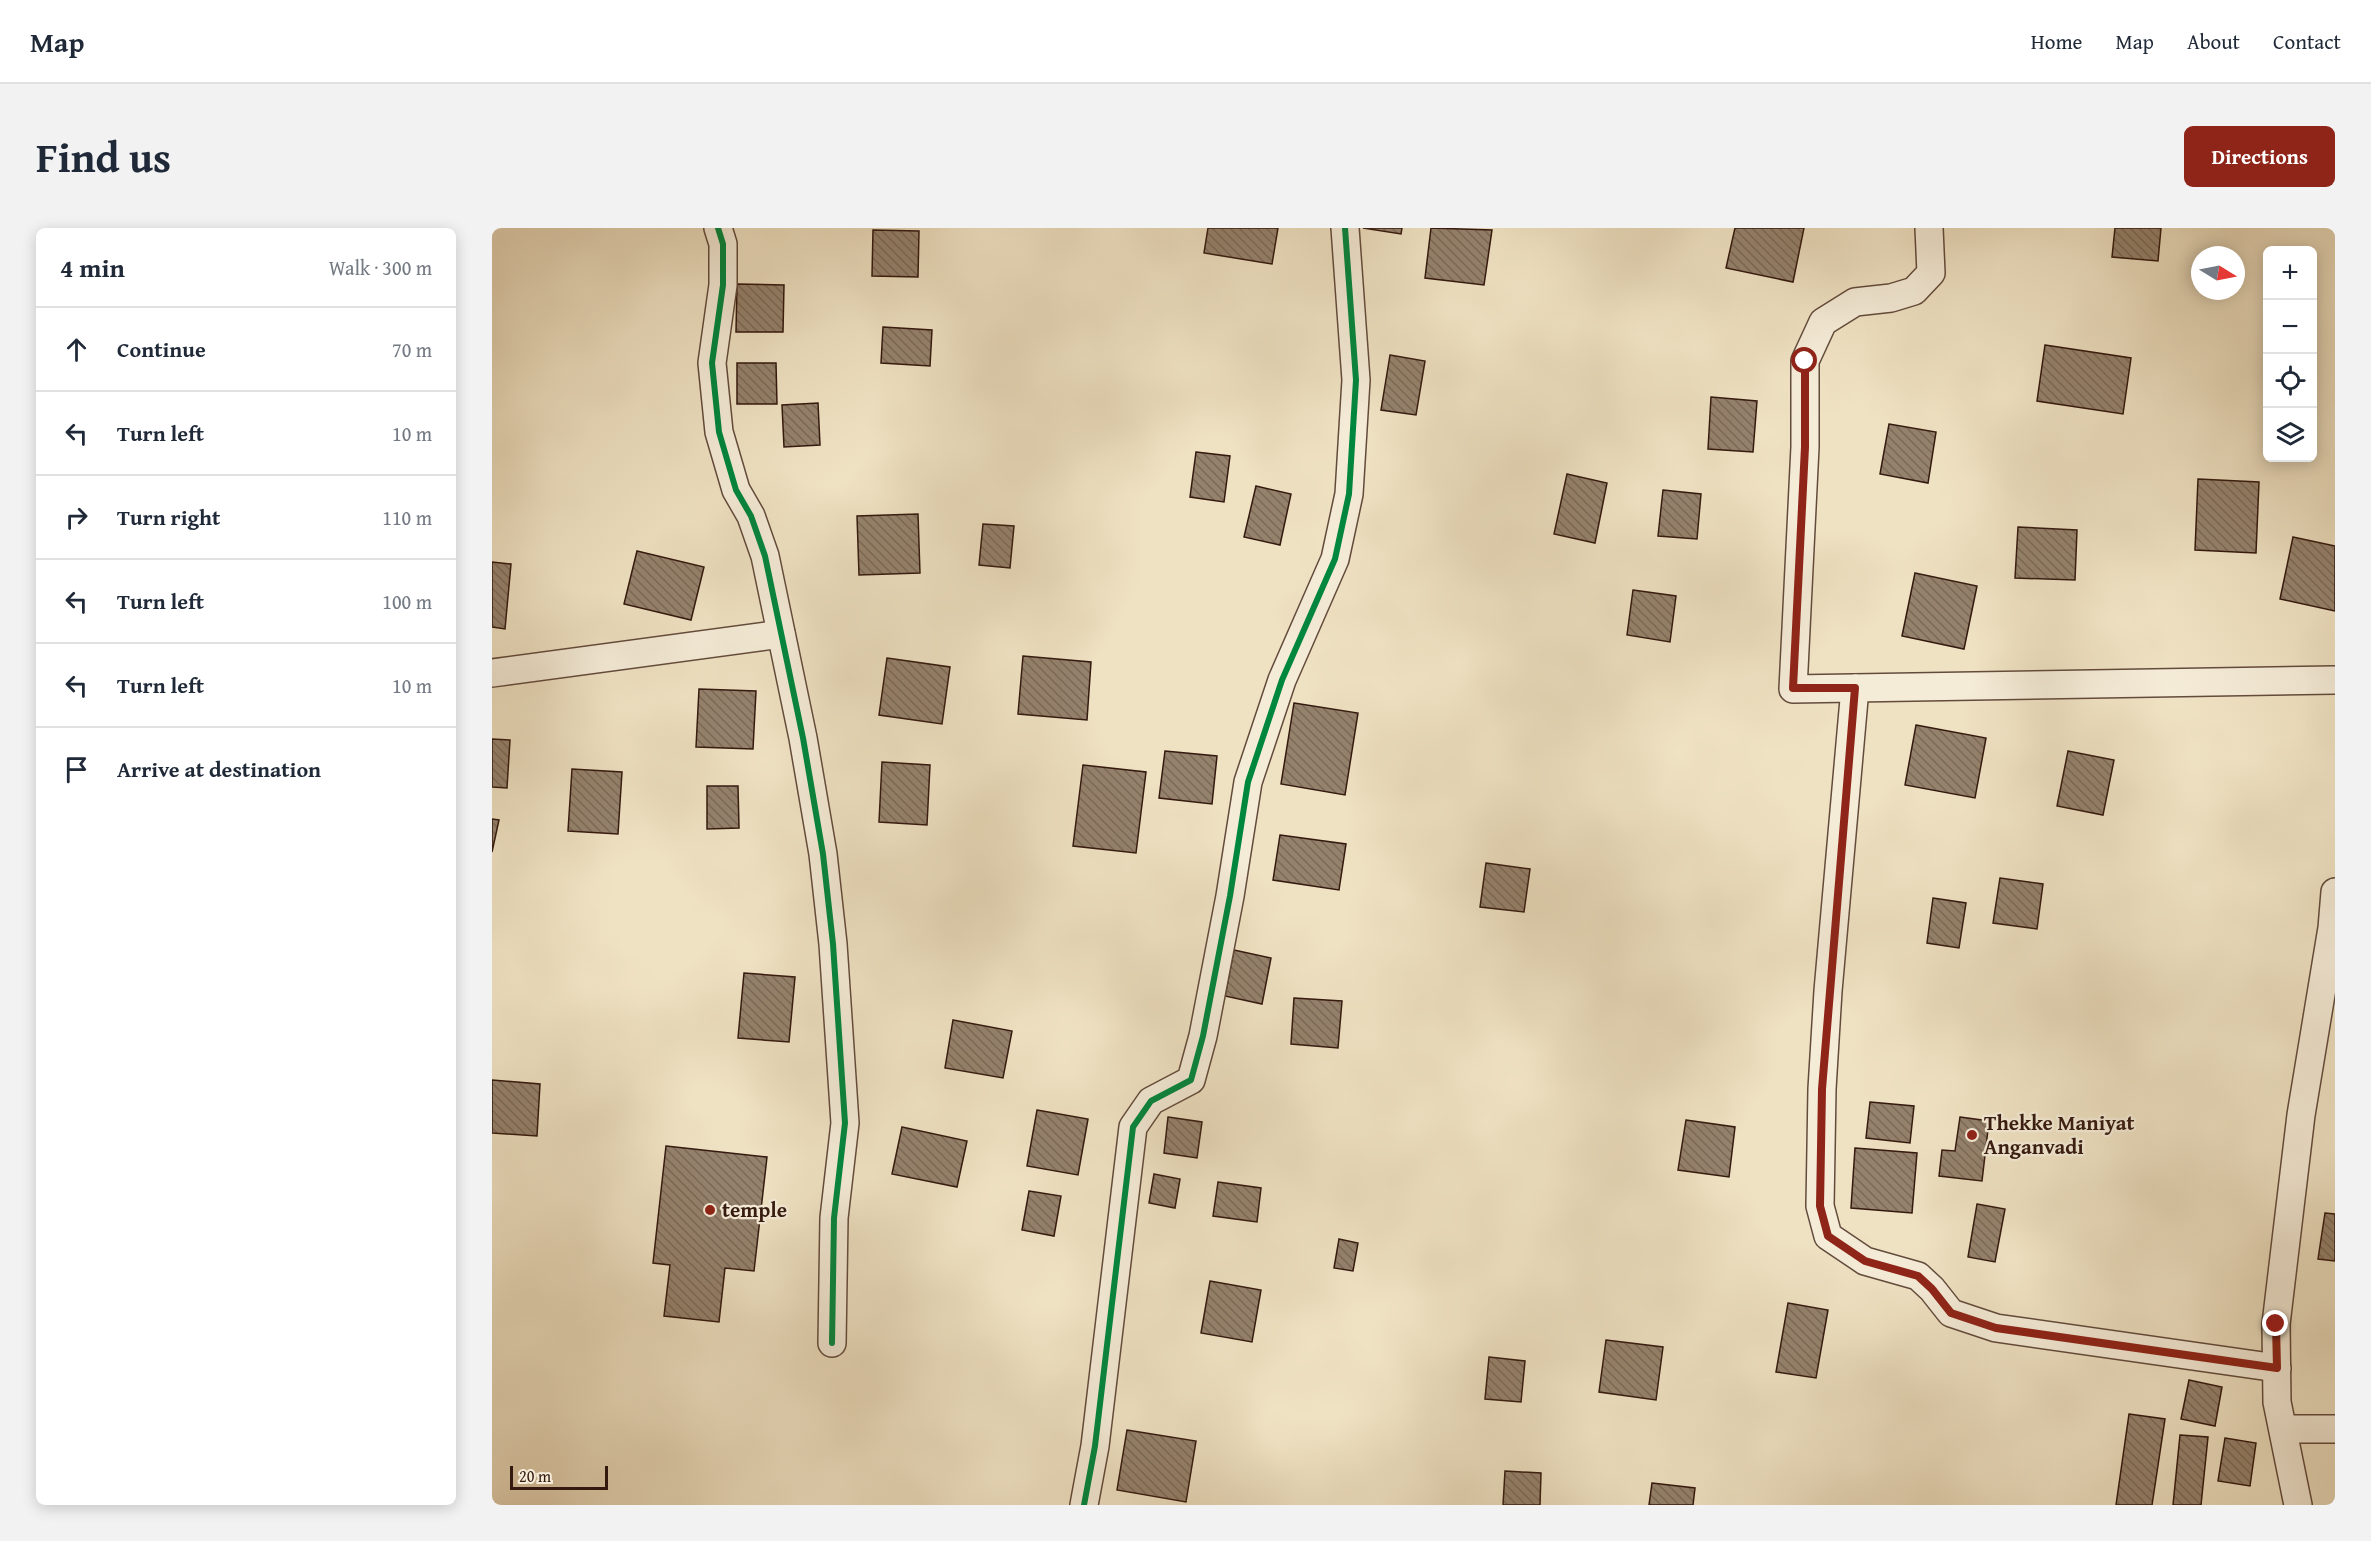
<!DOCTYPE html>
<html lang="en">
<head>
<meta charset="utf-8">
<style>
  :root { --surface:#fff; --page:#f2f2f3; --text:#1f2937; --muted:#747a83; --line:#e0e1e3; --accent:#8f2418 }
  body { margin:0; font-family:"Gentium Book Plus",serif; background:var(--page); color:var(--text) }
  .controls { position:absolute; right:18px; top:18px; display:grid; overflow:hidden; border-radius:9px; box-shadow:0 3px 15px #0003 }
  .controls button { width:54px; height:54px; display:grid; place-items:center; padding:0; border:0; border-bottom:2px solid var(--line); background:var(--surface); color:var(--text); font:30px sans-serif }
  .compass { position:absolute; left:1699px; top:18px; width:54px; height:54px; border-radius:50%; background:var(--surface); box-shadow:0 3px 15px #0003; rotate:100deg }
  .scale { position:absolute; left:18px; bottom:15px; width:98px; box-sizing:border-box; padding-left:6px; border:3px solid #34190f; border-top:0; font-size:16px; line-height:21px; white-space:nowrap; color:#34190f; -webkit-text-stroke:4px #f5ecd8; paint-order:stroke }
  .stop { position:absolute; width:18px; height:18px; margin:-14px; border:4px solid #8f2418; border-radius:50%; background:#fff }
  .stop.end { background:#8f2418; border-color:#fff; box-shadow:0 2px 6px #0008 }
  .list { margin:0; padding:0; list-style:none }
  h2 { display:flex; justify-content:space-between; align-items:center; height:78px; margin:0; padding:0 24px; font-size:26px }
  h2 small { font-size:20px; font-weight:400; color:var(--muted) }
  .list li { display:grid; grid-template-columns:39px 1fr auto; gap:18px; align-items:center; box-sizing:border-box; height:84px; padding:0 24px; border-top:2px solid var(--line) }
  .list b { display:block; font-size:22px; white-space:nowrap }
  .list em { font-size:20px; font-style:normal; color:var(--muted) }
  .icon { flex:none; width:33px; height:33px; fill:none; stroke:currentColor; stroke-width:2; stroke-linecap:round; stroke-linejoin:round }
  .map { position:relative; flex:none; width:1843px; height:1277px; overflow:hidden; border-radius:9px }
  header { display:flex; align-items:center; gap:36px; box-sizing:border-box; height:84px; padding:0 30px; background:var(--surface); border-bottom:2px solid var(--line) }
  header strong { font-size:28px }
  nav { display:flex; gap:33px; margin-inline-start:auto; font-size:21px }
  .intro { display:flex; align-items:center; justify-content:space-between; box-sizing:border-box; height:144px; padding:0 36px }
  h1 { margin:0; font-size:42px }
  .button { padding:15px 27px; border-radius:9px; background:var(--accent); color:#fff; font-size:21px; font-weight:700 }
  main { display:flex; gap:36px; padding:0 36px }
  aside { flex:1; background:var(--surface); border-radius:9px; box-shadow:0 3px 15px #0003 }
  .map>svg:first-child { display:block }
  .building { fill:url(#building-back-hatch); stroke:#34190f; stroke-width:1.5 }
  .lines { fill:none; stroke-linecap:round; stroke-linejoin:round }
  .minor-casing { stroke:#634b3c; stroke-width:30 }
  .minor { stroke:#f5ecd8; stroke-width:27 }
  .cycleway-casing { stroke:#f5ecd8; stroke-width:10 }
  .cycleway { stroke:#00873e; stroke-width:6 }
  .route { stroke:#8f2418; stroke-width:8 }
  .poi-dot { fill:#8f2418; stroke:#f5ecd8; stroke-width:2 }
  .labels { text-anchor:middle; stroke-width:4.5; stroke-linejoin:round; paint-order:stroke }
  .poi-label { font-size:21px; font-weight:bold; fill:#34190f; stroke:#f5ecd8; text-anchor:start }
</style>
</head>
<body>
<header>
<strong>Map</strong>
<nav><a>Home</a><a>Map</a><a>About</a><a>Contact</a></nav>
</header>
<div class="intro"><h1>Find us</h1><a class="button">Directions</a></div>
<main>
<aside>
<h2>4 min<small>Walk · 300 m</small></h2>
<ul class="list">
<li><svg class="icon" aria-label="ahead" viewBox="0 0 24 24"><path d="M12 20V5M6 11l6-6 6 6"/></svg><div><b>Continue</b></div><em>70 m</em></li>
<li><svg class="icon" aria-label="left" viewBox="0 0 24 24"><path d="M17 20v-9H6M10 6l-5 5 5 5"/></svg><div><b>Turn left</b></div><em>10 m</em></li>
<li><svg class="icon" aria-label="right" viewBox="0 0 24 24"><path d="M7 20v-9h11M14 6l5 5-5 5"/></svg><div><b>Turn right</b></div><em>110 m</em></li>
<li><svg class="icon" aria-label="left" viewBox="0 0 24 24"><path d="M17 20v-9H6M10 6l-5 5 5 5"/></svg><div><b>Turn left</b></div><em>100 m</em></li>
<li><svg class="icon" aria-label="left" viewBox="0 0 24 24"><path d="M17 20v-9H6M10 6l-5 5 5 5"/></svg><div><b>Turn left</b></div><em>10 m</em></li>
<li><svg class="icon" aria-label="arrive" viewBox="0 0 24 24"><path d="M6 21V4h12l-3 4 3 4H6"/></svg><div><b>Arrive at destination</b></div></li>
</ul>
</aside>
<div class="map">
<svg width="1843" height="1277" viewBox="0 0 1843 1277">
  <defs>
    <pattern id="building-back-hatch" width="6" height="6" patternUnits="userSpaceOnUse" patternTransform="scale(1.5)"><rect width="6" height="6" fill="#95826d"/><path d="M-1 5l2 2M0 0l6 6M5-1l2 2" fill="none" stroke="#7a6a58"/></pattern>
  </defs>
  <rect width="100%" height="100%" fill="#efe2c3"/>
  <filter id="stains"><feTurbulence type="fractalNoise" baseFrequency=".00333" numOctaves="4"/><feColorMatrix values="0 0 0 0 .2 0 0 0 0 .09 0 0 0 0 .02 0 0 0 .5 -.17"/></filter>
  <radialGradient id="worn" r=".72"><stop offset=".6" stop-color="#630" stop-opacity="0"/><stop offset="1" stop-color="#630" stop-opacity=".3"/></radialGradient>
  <g class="building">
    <path d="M716 0H786L780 36 712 25Z"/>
    <path d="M871 0H910L909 6Z"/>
    <path d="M939 0 1000 2 992 57 933 50Z"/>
    <path d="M1243 0H1312L1301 54 1234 40Z"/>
    <path d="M1623 0H1669L1666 33 1620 29Z"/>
    <path d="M381 2 427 3 426 49 380 48Z"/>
    <path d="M245 56 292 57 291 104H244Z"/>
    <path d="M391 99 440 102 438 138 389 135Z"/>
    <path d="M1553 117 1639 130 1631 186 1545 173Z"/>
    <path d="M898 127 933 133 924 187 889 182Z"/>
    <path d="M245 135H284L285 176H245Z"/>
    <path d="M1219 169 1265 173 1261 224 1216 221Z"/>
    <path d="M326 175 328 217 292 219 290 177Z"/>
    <path d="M1397 196 1444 204 1436 255 1388 246Z"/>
    <path d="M704 224 738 228 732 274 698 269Z"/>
    <path d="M1075 246 1115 255 1103 315 1062 306Z"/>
    <path d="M1706 251 1767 254 1764 325 1703 322Z"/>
    <path d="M764 258 799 266 788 317 752 309Z"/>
    <path d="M1171 262 1209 266 1205 311 1166 308Z"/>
    <path d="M426 286 428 345 367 347 365 288Z"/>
    <path d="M491 296 522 298 518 340 487 337Z"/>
    <path d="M1526 299 1585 302 1583 352 1523 350Z"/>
    <path d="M1801 309 1843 318V383L1788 371Z"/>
    <path d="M145 323 212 339 199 392 132 376Z"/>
    <path d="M0 334 19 336 13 401 0 399Z"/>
    <path d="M1423 345 1485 358 1472 421 1410 408Z"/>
    <path d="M1141 362 1184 368 1178 414 1135 407Z"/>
    <path d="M531 428 599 434 595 492 526 486Z"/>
    <path d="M395 430 458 439 450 496 387 487Z"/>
    <path d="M207 461 264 463 261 521 204 519Z"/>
    <path d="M802 475 866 485 853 567 789 556Z"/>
    <path d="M1424 497 1494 510 1483 570 1413 557Z"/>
    <path d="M0 511 18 512 15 560 0 559Z"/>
    <path d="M673 523 725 528 720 576 667 570Z"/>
    <path d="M1576 523 1622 532 1611 587 1565 578Z"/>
    <path d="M390 534 438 537 435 597 387 594Z"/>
    <path d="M591 537 654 544 644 625 581 618Z"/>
    <path d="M80 541 130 544 126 606 76 603Z"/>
    <path d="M215 558H246L247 600 215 601Z"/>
    <path d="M0 591 7 592 0 624Z"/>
    <path d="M788 607 854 616 847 662 781 652Z"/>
    <path d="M994 635 1038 641 1032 684 988 679Z"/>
    <path d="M1508 650 1551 656 1545 701 1501 695Z"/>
    <path d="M1441 670 1474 675 1467 720 1435 715Z"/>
    <path d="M742 722 779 730 770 776 733 768Z"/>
    <path d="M252 745 303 749 297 814 246 810Z"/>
    <path d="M802 770 850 773 846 820 799 816Z"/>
    <path d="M461 792 520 803 511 850 453 840Z"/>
    <path d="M0 852 48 856 45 908 0 905Z"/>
    <path d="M1378 874 1422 878 1418 915 1374 910Z"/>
    <path d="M545 882 596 891 586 947 535 938Z"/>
    <path d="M676 889 710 894 705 930 672 925Z"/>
    <path d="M1468 889 1497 893 1490 953 1447 948 1450 922 1463 923Z"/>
    <path d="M1194 892 1243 899 1237 949 1186 942Z"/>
    <path d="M410 899 475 913 465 959 400 946Z"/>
    <path d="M174 918 275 929 262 1043 233 1040 227 1094 172 1088 178 1037 161 1035Z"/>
    <path d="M1363 920 1425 925 1420 985 1359 980Z"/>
    <path d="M662 946 688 951 683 980 657 975Z"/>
    <path d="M726 954 769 960 765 994 721 988Z"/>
    <path d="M537 963 569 968 562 1008 530 1002Z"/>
    <path d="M1485 976 1513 981 1503 1034 1476 1029Z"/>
    <path d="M1833 985 1843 986V1033L1826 1031Z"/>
    <path d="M847 1011 866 1015 861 1043 842 1040Z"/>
    <path d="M718 1053 769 1062 760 1114 709 1105Z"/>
    <path d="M1296 1075 1336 1082 1324 1150 1284 1144Z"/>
    <path d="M1114 1112 1171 1119 1164 1172 1107 1164Z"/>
    <path d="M997 1129 1033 1133 1029 1174 993 1171Z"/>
    <path d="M1697 1152 1730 1159 1723 1198 1689 1191Z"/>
    <path d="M1637 1186 1673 1191 1660 1277H1624Z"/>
    <path d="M635 1202 704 1213 694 1274 625 1262Z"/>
    <path d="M1688 1207 1716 1209 1709 1277H1681Z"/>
    <path d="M1733 1210 1764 1215 1758 1258 1726 1253Z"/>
    <path d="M1013 1243 1049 1245 1048 1277H1011Z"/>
    <path d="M1160 1255 1203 1260 1201 1277H1157Z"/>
  </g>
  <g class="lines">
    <g class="minor-casing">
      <g id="minor">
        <path d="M226 0 231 16V57L220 135 227 204 244 262 259 288 273 328 311 510 331 626 341 716 353 895 342 990 340 1115"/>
        <path d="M1437 0 1439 45 1422 63 1399 70 1363 74 1331 94 1313 133V219L1301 461 1843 452"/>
        <path d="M0 445 289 406"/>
        <path d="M1363 460 1336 763 1330 861 1328 978 1336 1008 1373 1033 1426 1048 1440 1061 1459 1085 1504 1100 1785 1140"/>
        <path d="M1791 1201H1843"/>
        <path d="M592 1277 603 1218 641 899 659 873 699 852 711 808 738 668 756 554 790 452 843 331 857 266 864 152 853 0"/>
        <path d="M1806 1277 1785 1174 1784 1096 1809 887 1840 700 1843 664"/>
      </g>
    </g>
    <use href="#minor" class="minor"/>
    <g class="cycleway-casing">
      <g id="cycleway">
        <path d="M226 0 231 16V57L220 135 227 204 244 262 259 288 273 328 311 510 331 626 341 716 353 895 342 990 340 1115"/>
        <path d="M592 1277 603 1218 641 899 659 873 699 852 711 808 738 668 756 554 790 452 843 331 857 266 864 152 853 0"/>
      </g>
    </g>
    <use href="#cycleway" class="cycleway"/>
  </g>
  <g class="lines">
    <path class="route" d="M1313 133V219L1301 460H1363L1330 861 1328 978 1336 1008 1373 1033 1426 1048 1440 1061 1459 1085 1504 1100 1785 1140 1784 1096"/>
  </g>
  <g class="poi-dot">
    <circle cx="1480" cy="907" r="6"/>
    <circle cx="218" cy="982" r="6"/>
  </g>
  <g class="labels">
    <g class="poi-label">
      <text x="1492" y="902">Thekke Maniyat<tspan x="1492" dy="24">Anganvadi</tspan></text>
      <text x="230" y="989">temple</text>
    </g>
  </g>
  <rect width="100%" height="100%" filter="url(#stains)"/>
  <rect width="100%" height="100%" fill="url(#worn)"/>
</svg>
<div class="controls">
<button>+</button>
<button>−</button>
<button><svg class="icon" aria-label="locate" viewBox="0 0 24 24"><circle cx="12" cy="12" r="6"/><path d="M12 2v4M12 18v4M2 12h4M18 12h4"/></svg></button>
<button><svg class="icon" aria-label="layers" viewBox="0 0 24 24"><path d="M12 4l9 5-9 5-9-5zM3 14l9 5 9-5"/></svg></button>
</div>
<svg class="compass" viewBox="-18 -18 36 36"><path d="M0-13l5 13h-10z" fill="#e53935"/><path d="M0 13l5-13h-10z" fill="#747a83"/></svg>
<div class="scale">20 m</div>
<div class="stop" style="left:1313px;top:133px"></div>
<div class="stop end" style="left:1784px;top:1096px"></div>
</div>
</main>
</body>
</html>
